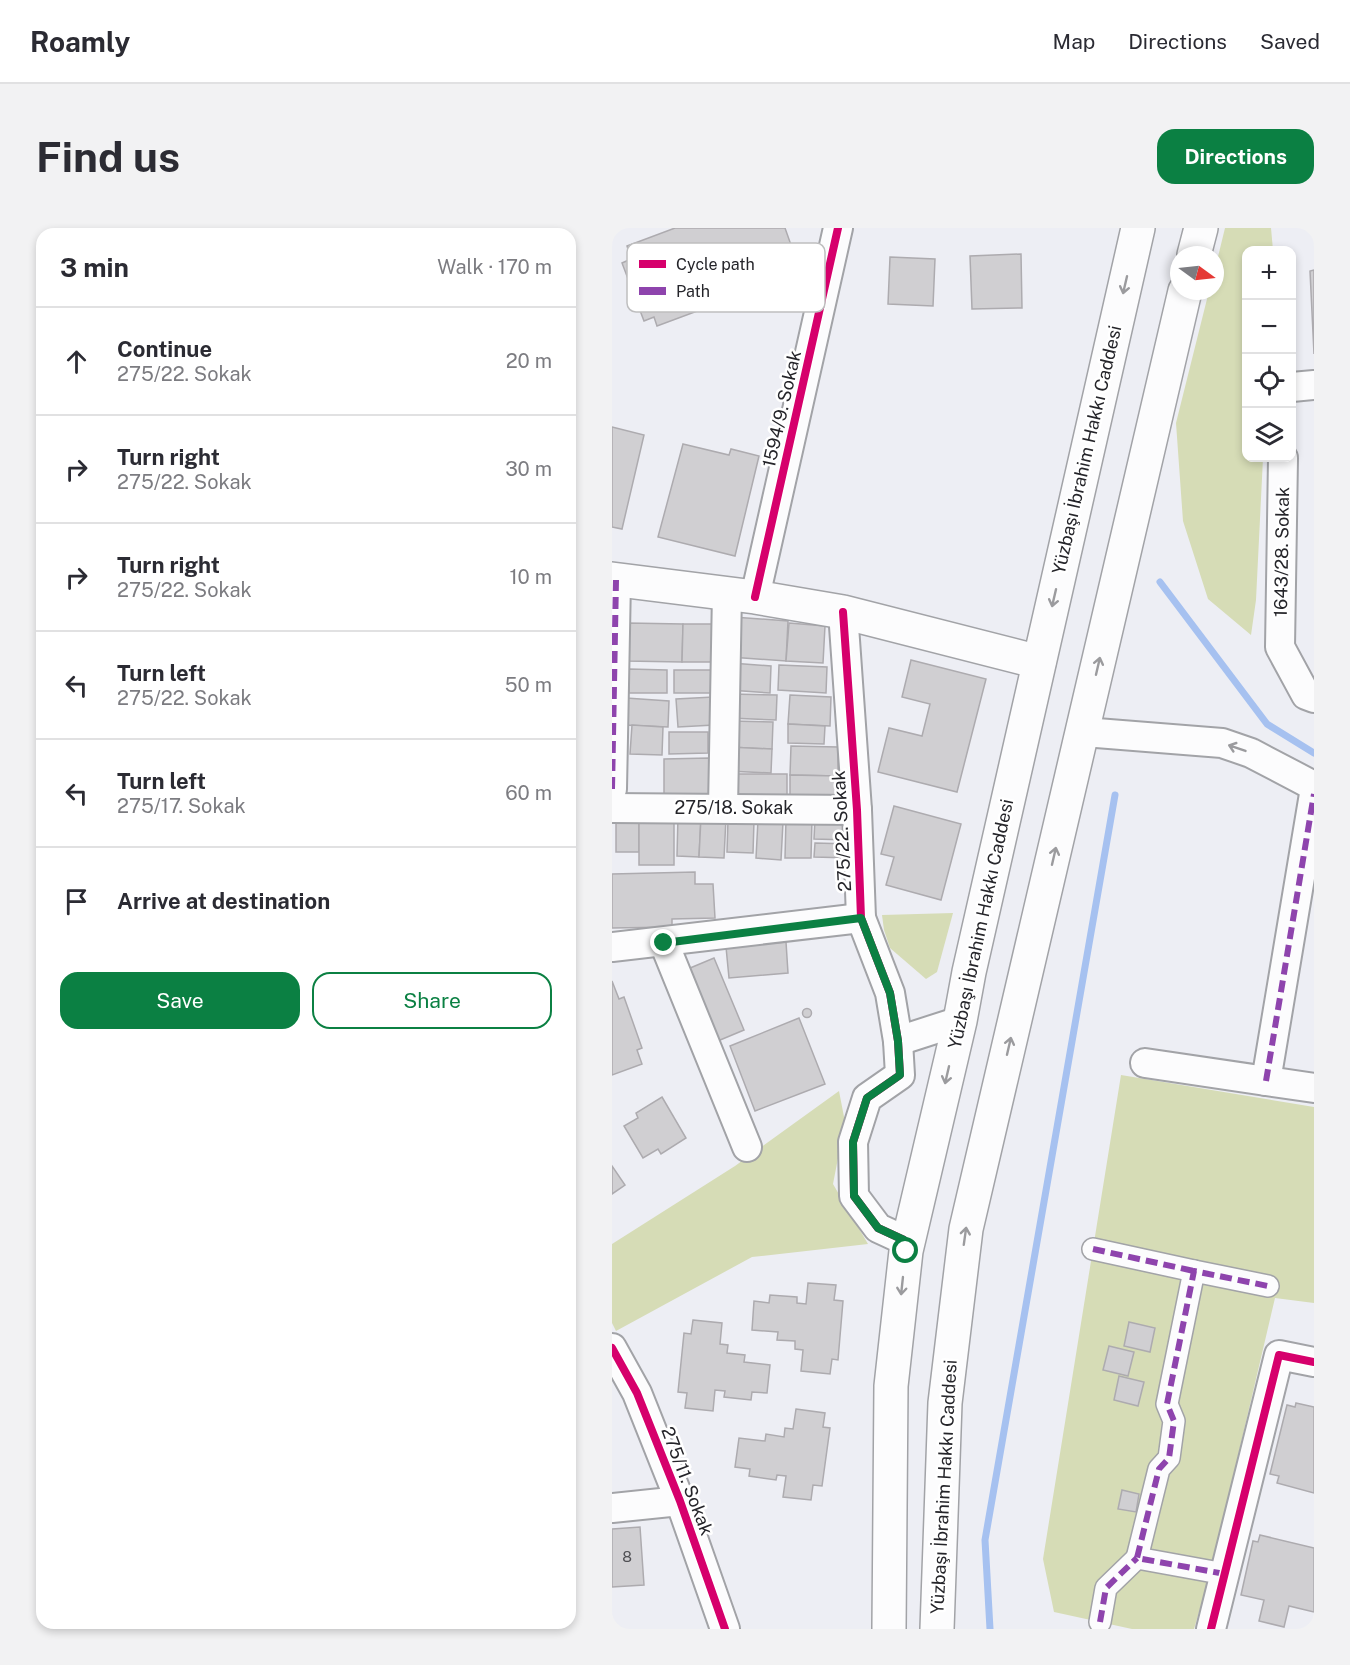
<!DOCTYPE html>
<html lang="en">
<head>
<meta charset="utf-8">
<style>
  :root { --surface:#fff; --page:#f2f2f3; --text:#2b2b33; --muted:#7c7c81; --line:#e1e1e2; --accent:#0b8043 }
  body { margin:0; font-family:"Public Sans",sans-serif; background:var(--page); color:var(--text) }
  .controls { position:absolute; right:18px; top:18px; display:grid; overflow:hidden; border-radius:12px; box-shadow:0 3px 9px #0003 }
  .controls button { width:54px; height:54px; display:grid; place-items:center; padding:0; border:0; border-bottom:2px solid var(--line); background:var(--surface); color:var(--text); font:30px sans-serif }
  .compass { position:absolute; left:558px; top:18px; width:54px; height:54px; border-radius:50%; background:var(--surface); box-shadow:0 3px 9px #0003; rotate:105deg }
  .stop { position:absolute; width:18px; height:18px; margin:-14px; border:4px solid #0b8043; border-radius:50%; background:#fff }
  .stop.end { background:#0b8043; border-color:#fff; box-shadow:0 2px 6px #0008 }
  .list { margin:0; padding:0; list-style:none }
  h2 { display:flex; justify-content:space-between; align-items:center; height:78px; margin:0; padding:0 24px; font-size:26px }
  h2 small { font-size:20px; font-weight:400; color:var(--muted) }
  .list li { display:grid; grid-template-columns:39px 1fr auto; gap:18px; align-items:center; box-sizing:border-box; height:108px; padding:0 24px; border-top:2px solid var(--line) }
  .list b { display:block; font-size:22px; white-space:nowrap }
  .list p { margin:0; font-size:20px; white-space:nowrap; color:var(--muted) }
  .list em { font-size:20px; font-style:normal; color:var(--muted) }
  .actions { display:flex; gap:12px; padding:18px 24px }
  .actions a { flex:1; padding:14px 0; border:2px solid var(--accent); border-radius:18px; text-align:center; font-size:21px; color:var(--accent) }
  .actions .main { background:var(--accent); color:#fff }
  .icon { flex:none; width:33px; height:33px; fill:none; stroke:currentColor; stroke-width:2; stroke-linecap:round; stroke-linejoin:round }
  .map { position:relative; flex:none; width:702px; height:1401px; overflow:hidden; border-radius:18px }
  header { display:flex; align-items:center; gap:36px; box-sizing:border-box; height:84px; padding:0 30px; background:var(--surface); border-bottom:2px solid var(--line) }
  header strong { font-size:28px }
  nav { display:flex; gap:33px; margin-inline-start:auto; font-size:21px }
  .intro { display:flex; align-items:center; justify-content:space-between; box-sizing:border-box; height:144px; padding:0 36px }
  h1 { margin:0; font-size:42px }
  .button { padding:15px 27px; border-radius:18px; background:var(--accent); color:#fff; font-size:21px; font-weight:700 }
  main { display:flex; gap:36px; padding:0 36px }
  aside { flex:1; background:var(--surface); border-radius:18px; box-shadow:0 3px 9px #0003 }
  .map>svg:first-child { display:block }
  .green { fill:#d6dcb6 }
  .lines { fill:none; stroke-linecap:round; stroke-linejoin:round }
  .stream { stroke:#a6c1f0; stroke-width:7 }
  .building { fill:#d0cfd2; stroke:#adabaf; stroke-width:1.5 }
  .pedestrian-casing { stroke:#a2a3a7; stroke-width:24 }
  .minor-casing { stroke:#a2a3a7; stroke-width:32 }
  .secondary-casing { stroke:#a2a3a7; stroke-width:36 }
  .pedestrian { stroke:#fcfcfd; stroke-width:21 }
  .minor { stroke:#fcfcfd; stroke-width:28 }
  .secondary { stroke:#fcfcfd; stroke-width:33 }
  .quiet { stroke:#8e44ad; stroke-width:6; stroke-dasharray:12 6; stroke-linecap:butt }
  .cycleway-casing { stroke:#fff; stroke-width:11 }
  .cycleway { stroke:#d6006c; stroke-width:8 }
  .oneway { stroke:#9b9b9e }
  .route { stroke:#0b8043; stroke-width:8 }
  .labels { text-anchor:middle; stroke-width:5; stroke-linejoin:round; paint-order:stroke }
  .number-label { font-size:15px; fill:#505054 }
  .street-label { font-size:18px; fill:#25252a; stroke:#fff }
  .key { fill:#fff; stroke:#bebebf; stroke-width:1.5 }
  .key-label { font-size:16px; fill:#25252a }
</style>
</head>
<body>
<header>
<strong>Roamly</strong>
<nav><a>Map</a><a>Directions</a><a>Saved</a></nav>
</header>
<div class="intro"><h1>Find us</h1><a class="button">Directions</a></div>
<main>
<aside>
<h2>3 min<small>Walk · 170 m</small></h2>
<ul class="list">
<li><svg class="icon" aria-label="ahead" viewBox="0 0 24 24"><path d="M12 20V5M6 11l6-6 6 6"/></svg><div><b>Continue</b><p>275/22. Sokak</p></div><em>20 m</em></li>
<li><svg class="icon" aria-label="right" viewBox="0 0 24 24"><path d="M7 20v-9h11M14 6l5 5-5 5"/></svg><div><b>Turn right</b><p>275/22. Sokak</p></div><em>30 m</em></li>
<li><svg class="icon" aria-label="right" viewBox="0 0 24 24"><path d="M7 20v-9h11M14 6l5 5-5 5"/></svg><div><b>Turn right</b><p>275/22. Sokak</p></div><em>10 m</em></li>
<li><svg class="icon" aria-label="left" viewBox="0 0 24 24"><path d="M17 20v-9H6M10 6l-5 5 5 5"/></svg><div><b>Turn left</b><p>275/22. Sokak</p></div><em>50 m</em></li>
<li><svg class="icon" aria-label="left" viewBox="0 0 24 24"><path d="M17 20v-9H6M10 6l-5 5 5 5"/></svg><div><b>Turn left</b><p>275/17. Sokak</p></div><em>60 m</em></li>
<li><svg class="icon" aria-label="arrive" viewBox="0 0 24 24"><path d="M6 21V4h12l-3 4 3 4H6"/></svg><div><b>Arrive at destination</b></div></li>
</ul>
<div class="actions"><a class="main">Save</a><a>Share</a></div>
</aside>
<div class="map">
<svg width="702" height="1401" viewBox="0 0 702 1401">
  <rect width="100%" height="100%" fill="#edeef4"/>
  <g class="green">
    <path d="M613 0H659L661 22H634V230H651L644 372 639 407 596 371 571 293 564 195 597 63H603V41Z"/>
    <path d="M341 685 325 744 314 751 278 720 272 702 270 687Z"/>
    <path d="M509 847 702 879V1075L663 1070 599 1343 582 1401H520L442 1384 431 1331Z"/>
    <path d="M227 863 233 894 221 956 256 1016 140 1029 4 1103 0 1095V1016L123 938Z"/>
  </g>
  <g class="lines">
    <g class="stream">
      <path d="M548 354 655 496 702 525"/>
      <path d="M378 1401 373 1312 503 567"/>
    </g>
  </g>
  <g class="building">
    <path d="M63 0H173L185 34 170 40 174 50 45 98 42 89 32 93 10 35 19 31 15 18Z"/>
    <path d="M409 26 410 80 360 81 358 28Z"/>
    <path d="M278 29 323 31 321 78 276 76Z"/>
    <path d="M702 42V126L698 43Z"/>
    <path d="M0 199 32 207 10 301 0 299Z"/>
    <path d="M71 216 117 227 119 221 147 228 123 328 46 309Z"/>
    <path d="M121 389 176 393 174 433 118 429Z"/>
    <path d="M15 395 71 396 70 434 14 433Z"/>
    <path d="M177 395 213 398 211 435 174 433Z"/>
    <path d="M71 396H106L105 434H70Z"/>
    <path d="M299 432 374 451 345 564 266 544 277 500 310 508 318 476 290 469Z"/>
    <path d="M119 435 159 438 158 465 117 462Z"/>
    <path d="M167 437 215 439 214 465 166 462Z"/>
    <path d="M17 441 55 442V465H17Z"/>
    <rect x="62" y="442" width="37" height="23"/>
    <path d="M119 466 165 467 164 492 118 490Z"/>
    <path d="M178 467 219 469 218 498 176 496Z"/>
    <path d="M101 469 102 497 66 499 64 471Z"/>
    <path d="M14 470 57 473 56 499 12 497Z"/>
    <path d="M118 493 161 494 160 521 117 519Z"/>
    <path d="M176 496 213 498 212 516 176 515Z"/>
    <path d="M20 497 51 499 50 527 18 526Z"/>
    <path d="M57 504H96V525L57 526Z"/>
    <path d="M179 518 226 519V548L178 547Z"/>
    <path d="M117 519 160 521 159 545 116 543Z"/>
    <path d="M97 530V570H52V531Z"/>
    <path d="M118 546H175V570L118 571Z"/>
    <path d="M178 547 226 548 225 574 178 573Z"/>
    <path d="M282 578 349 596 329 672 274 657 282 629 269 626Z"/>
    <path d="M66 588 89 589 87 629 65 628Z"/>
    <rect x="4" y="589" width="23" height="35"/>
    <rect x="27" y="589" width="35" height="48"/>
    <path d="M89 589 114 590 112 630 87 629Z"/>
    <path d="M174 591H200L199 630H173Z"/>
    <path d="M203 591H236V612L202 611Z"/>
    <path d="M116 592 142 593 141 625 115 624Z"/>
    <path d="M146 592 171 594 169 632 144 630Z"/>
    <path d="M203 615 238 616V630L202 629Z"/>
    <path d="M83 644V656H101L103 690 60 691V699L0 700V646Z"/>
    <path d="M174 714 176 745 117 750 114 719Z"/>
    <path d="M102 730 132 802 101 815 71 743Z"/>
    <path d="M0 753 7 771 12 769 30 820 25 822 30 836 0 847Z"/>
    <circle cx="195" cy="785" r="4.5"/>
    <path d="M187 790 213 856 143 883 118 818Z"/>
    <path d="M50 869 74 910 49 926 46 921 31 930 12 898 26 890 24 885Z"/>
    <path d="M0 938 13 957 0 966Z"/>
    <path d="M196 1055 224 1057 222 1072 231 1073 226 1132 220 1131 218 1146 189 1143 191 1122 183 1121V1113L165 1112 166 1104 140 1102 142 1073 157 1075 158 1067 185 1069V1075L194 1076Z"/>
    <path d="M81 1092 110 1095 108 1116 116 1117 115 1125 133 1127 132 1134 158 1137 155 1165 140 1164 139 1172 112 1169 113 1163 103 1162 101 1183 73 1180 75 1165 66 1164 72 1105 79 1106Z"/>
    <path d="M517 1094 543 1100 538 1124 512 1118Z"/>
    <path d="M497 1118 522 1124 516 1148 491 1142Z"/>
    <path d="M507 1148 532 1154 526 1178 502 1172Z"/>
    <path d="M684 1175 702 1179V1265L665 1255 667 1248 658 1246 675 1177 683 1179Z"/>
    <path d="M184 1181 213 1185 211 1199 218 1200 210 1258 201 1257 199 1272 171 1269 174 1248 165 1247 164 1252 137 1248 138 1241 123 1239 127 1210 153 1213 154 1206 172 1209 173 1200 181 1201Z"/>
    <path d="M510 1262 527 1266 524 1284 506 1281Z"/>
    <path d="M28 1299 32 1357 0 1359V1301Z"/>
    <path d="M648 1307 702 1320V1384L677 1378 672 1399 647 1393 652 1372 629 1367 641 1313 646 1314Z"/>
  </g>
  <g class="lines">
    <g class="pedestrian-casing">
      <g id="pedestrian">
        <path d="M481 1021 582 1043"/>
        <path d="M613 1346 525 1330 547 1241 557 1230 562 1193 555 1176 582 1043 656 1058"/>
        <path d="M488 1394 494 1360 525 1330"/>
      </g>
    </g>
    <g class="minor-casing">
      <g id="minor">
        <path d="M680 159 702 157"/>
        <path d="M671 230 668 419 694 467 702 470"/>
        <path d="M143 369 226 0"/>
        <path d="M231 384 245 582 249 690 278 765 286 813 288 847 255 870 241 914 242 968 266 1000 292 1012 294 1023"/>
        <path d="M472 504 610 515 639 525 702 558"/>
        <path d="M0 561 4 352"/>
        <path d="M0 580 245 582"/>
        <path d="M111 580 115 365"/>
        <path d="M52 715 135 919"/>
        <path d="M0 719 249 690"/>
        <path d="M286 813 348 793"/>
        <path d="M533 835 702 860"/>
        <path d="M654 853 702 566"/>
        <path d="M0 1120 25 1165 68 1273 113 1401"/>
        <path d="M0 1280 68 1273"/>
        <path d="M599 1401 667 1127 702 1134"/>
      </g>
    </g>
    <g class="secondary-casing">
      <g id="secondary">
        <path d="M582 27 589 0"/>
        <path d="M0 351 143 369 231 384 427 434"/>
        <path d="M277 1401 279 1158 294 1023 348 793 357 744 526 0"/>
        <path d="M325 1401 333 1175 354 1001 573 63"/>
      </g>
    </g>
    <use href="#pedestrian" class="pedestrian"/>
    <use href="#minor" class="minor"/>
    <use href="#secondary" class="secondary"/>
    <g class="quiet">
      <path d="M0 561 4 352"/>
      <path d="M654 853 702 566"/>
      <path d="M481 1021 582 1043"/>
      <path d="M613 1346 525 1330 547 1241 557 1230 562 1193 555 1176 582 1043 656 1058"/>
      <path d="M488 1394 494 1360 525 1330"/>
    </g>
    <g class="cycleway-casing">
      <g id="cycleway">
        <path d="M143 369 226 0"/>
        <path d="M231 384 245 582 249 690 278 765 286 813 288 847 255 870 241 914 242 968 266 1000 292 1012 294 1023"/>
        <path d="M0 1120 25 1165 68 1273 113 1401"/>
        <path d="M599 1401 667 1127 702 1134"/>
      </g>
    </g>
    <use href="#cycleway" class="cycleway"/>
  </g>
  <defs><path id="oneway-shaft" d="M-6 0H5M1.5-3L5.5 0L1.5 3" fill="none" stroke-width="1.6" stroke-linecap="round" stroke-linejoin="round" transform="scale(1.5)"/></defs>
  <g class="oneway">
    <use href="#oneway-shaft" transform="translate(513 57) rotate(103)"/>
    <use href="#oneway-shaft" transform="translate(442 370) rotate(103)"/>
    <use href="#oneway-shaft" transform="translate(486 438) rotate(-77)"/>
    <use href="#oneway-shaft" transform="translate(625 520) rotate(-161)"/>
    <use href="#oneway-shaft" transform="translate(442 628) rotate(-77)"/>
    <use href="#oneway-shaft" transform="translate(397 818) rotate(-77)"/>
    <use href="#oneway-shaft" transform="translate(335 847) rotate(103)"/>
    <use href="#oneway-shaft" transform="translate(353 1008) rotate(-82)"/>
    <use href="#oneway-shaft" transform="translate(290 1058) rotate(96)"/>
  </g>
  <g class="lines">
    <path class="route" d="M52 715 249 690 278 765 286 813 288 847 255 870 241 914 242 968 266 1000 292 1012 294 1023"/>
  </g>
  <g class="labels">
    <g class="number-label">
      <text x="15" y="1334">8</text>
    </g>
    <g class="street-label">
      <text transform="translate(170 181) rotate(-77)" y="6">1594/9. Sokak</text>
      <text transform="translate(475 222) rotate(-77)" y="6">Yüzbaşı İbrahim Hakkı Caddesi</text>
      <text transform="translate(670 324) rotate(-89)" y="6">1643/28. Sokak</text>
      <text x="122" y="586">275/18. Sokak</text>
      <text transform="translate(230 603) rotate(-93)" y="6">275/22. Sokak</text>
      <text transform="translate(369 696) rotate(-78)" y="6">Yüzbaşı İbrahim Hakkı Caddesi</text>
      <text transform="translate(75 1253) rotate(69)" y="6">275/11. Sokak</text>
      <text transform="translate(332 1259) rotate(-87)" y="6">Yüzbaşı İbrahim Hakkı Caddesi</text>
    </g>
  </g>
  <rect x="15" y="15" width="198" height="69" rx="9" class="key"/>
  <rect x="27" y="32" width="27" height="8" fill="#d6006c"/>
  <rect x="27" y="59" width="27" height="8" fill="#8e44ad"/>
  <g class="key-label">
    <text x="64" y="42">Cycle path</text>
    <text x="64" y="69">Path</text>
  </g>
</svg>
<div class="controls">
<button>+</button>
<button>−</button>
<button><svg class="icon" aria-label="locate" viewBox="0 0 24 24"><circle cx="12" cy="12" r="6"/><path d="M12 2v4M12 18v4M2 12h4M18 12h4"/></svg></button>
<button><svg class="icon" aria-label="layers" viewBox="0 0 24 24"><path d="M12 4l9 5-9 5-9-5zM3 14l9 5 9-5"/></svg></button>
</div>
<svg class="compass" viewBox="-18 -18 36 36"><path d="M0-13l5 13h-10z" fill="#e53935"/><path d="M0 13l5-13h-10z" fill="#7c7c81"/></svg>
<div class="stop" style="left:294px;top:1023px"></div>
<div class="stop end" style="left:52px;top:715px"></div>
</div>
</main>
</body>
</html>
